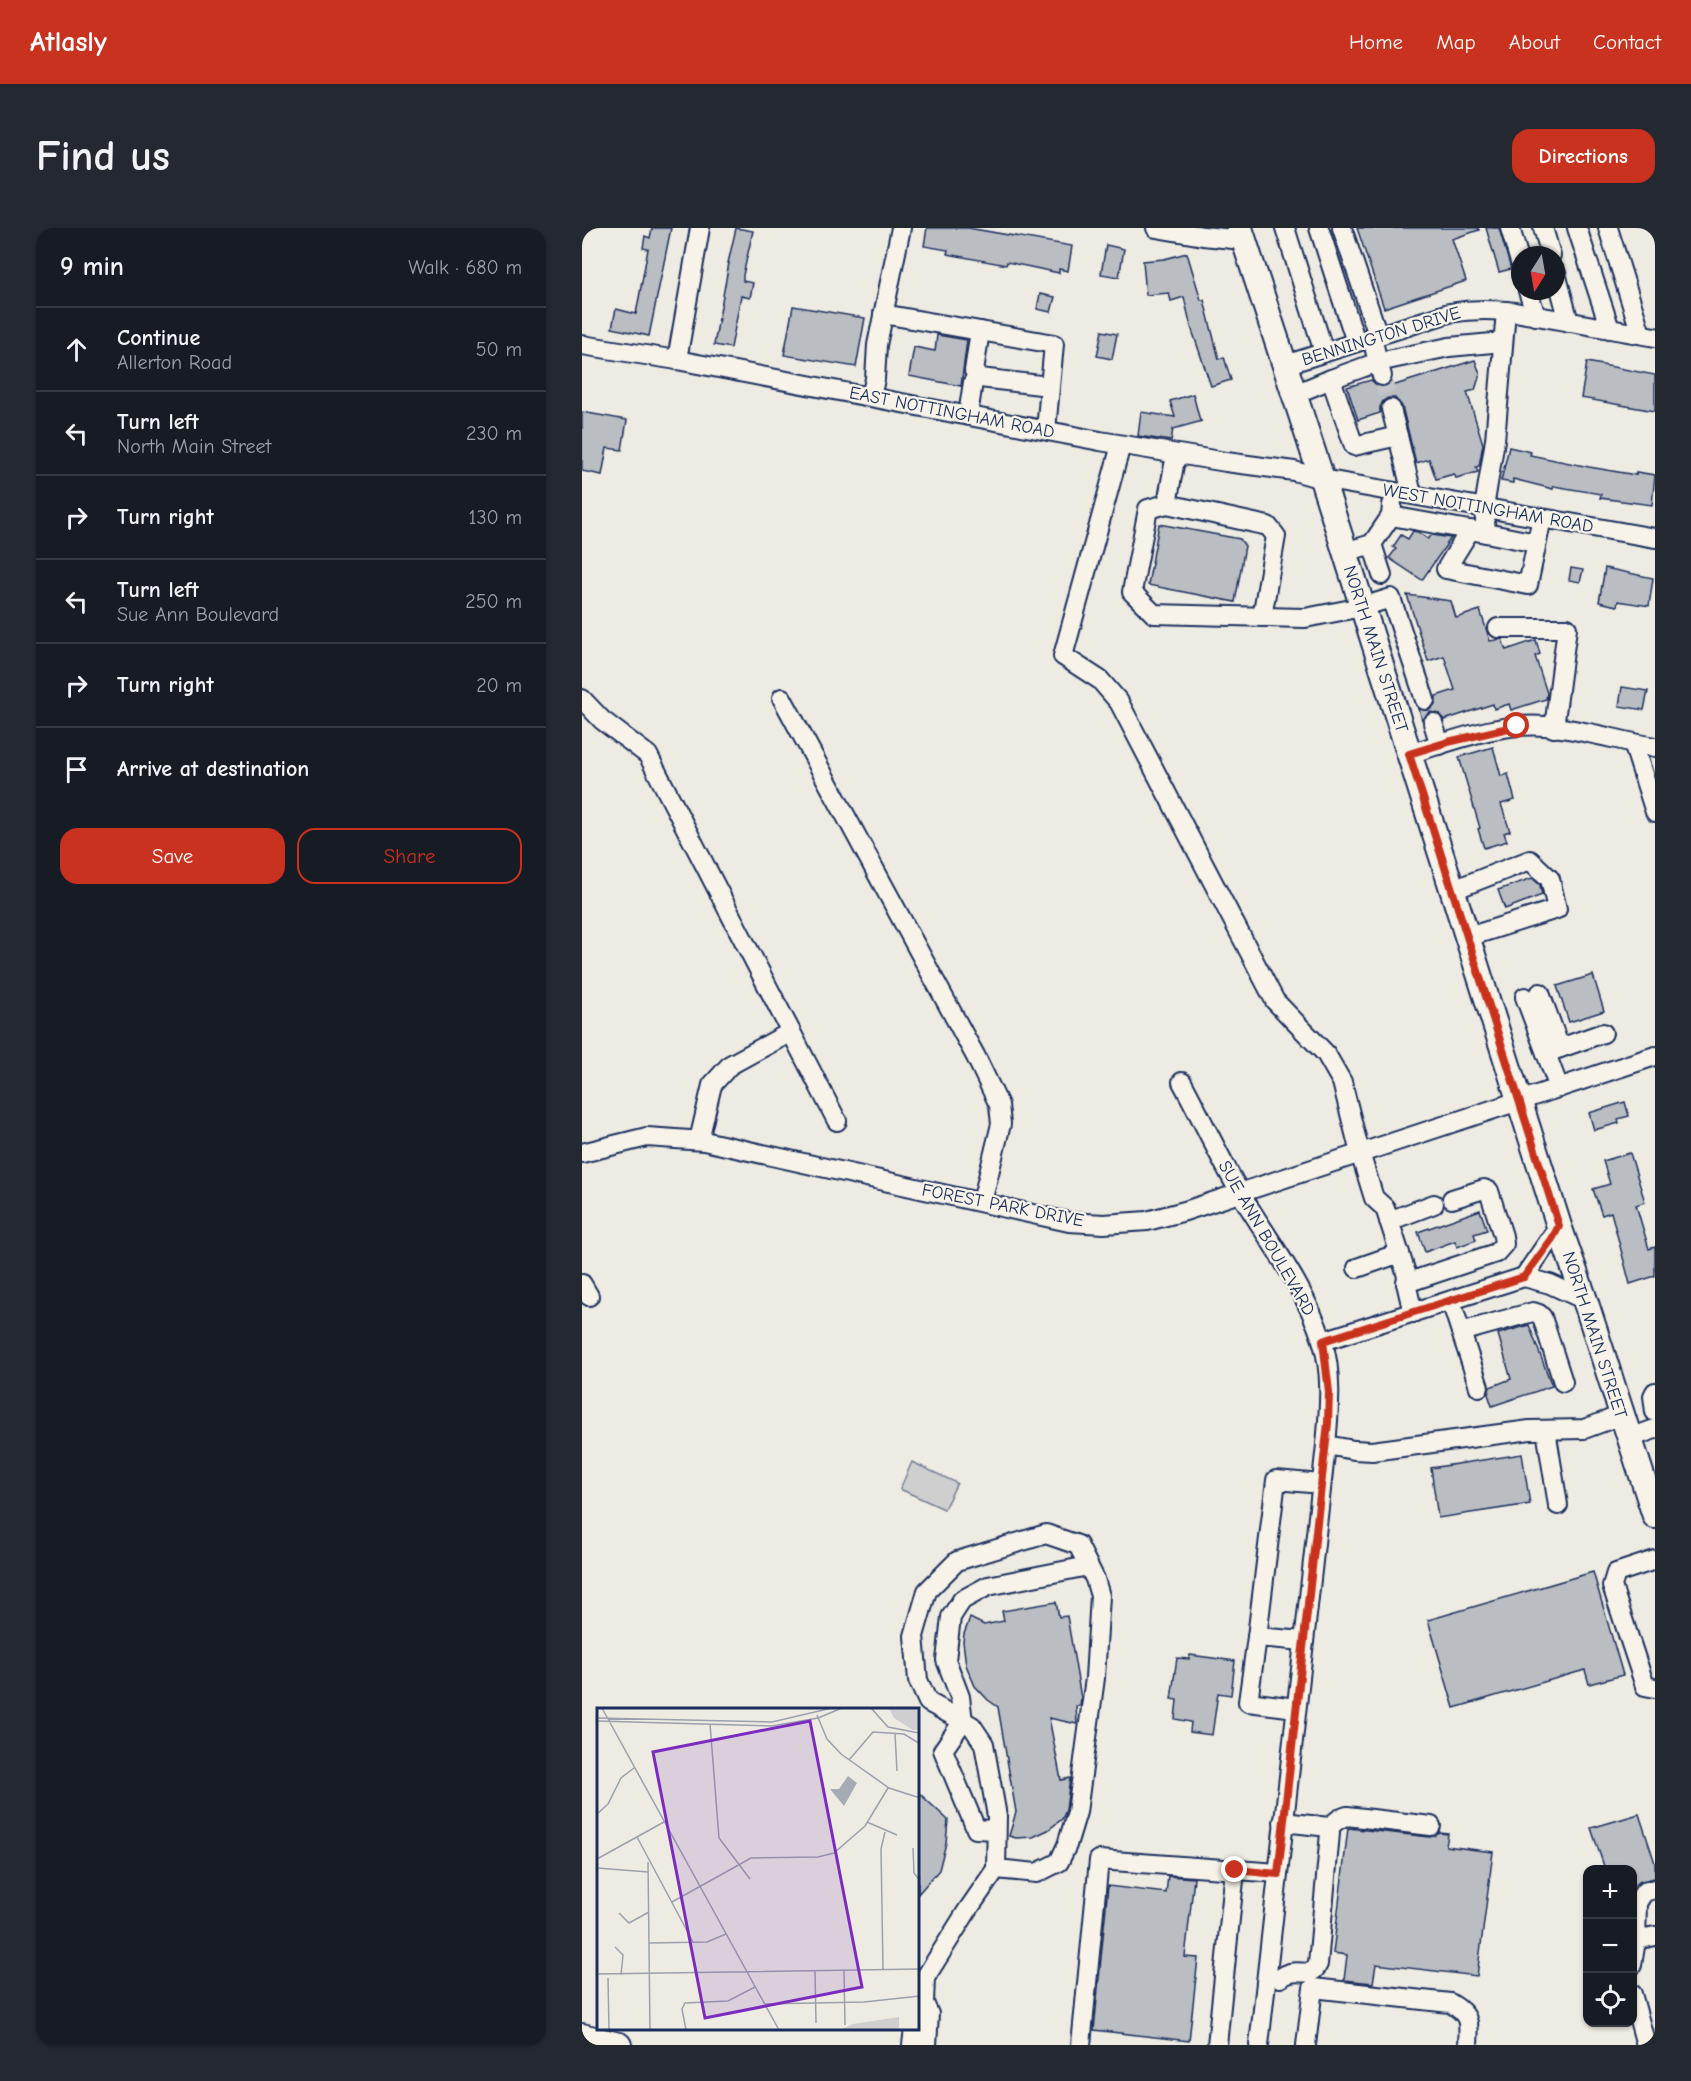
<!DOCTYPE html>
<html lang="en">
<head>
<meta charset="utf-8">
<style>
  :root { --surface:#171b24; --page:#242831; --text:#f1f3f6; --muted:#9ea1a6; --line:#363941; --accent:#c8321e }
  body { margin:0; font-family:"Comic Neue",sans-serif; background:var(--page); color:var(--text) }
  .controls { position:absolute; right:18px; bottom:18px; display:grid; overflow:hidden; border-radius:12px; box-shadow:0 2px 4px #0004 }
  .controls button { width:54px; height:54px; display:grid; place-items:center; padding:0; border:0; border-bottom:2px solid var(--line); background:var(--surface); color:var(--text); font:30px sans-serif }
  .compass { position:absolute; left:929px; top:18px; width:54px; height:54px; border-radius:50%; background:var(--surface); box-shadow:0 2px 4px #0004; rotate:191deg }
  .stop { position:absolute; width:18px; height:18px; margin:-14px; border:4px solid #c8321e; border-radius:50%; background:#fff }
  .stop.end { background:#c8321e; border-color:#fff; box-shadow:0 2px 6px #0008 }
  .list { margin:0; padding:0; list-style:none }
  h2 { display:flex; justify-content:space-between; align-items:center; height:78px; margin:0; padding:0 24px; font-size:26px }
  h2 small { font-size:20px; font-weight:400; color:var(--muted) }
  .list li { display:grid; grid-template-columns:39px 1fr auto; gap:18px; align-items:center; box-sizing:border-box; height:84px; padding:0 24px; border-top:2px solid var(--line) }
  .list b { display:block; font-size:22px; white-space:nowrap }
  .list p { margin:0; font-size:20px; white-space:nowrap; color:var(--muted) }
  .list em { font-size:20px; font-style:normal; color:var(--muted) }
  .actions { display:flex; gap:12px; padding:18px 24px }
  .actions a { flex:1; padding:14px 0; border:2px solid var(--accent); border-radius:18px; text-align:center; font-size:21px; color:var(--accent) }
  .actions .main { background:var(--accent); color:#fff }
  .icon { flex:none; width:33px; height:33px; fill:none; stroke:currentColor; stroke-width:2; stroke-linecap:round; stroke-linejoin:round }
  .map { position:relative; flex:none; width:1073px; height:1817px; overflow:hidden; border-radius:18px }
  header { display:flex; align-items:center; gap:36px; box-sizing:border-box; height:84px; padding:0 30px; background:var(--accent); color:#fff }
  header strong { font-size:28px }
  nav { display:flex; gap:33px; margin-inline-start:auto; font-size:21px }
  .intro { display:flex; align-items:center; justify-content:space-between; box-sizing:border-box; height:144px; padding:0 36px }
  h1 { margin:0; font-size:42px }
  .button { padding:15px 27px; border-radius:18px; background:var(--accent); color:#fff; font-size:21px; font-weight:700 }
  main { display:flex; gap:36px; padding:0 36px }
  aside { flex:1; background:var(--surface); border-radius:18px; box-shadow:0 2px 4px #0004 }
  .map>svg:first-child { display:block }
  .green { fill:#cfcfcf; stroke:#757f96; stroke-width:1.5 }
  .building { fill:#babdc2; stroke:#1b2f5e; stroke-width:1.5 }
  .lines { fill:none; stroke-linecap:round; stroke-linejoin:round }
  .minor-tunnel { stroke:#c4c5c8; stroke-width:18; stroke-dasharray:18 9; stroke-linecap:butt }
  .minor-casing { stroke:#1b2f5e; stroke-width:22 }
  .major-casing { stroke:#1b2f5e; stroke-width:28 }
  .minor { stroke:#f7f3e8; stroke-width:18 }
  .major { stroke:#f7f3e8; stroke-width:24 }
  .route { stroke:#c8321e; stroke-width:8 }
  .labels { text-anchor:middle; stroke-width:4.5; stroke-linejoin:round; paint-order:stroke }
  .street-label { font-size:18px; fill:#1b2f5e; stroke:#f7f3e8 }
  .inset-road { fill:none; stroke:#9aa0ad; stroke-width:1.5 }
  .view { fill:#7b2cbf; fill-opacity:0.15; stroke:#7b2cbf; stroke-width:3 }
  .inset-edge { fill:none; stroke:#1b2f5e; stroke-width:3 }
</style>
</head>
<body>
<header>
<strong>Atlasly</strong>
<nav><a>Home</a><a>Map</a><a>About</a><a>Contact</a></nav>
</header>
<div class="intro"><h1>Find us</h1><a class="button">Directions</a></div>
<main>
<aside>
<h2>9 min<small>Walk · 680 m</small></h2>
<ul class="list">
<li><svg class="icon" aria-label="ahead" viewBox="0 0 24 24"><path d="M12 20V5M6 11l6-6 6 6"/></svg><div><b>Continue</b><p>Allerton Road</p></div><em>50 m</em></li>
<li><svg class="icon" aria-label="left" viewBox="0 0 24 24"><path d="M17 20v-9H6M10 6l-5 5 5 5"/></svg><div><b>Turn left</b><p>North Main Street</p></div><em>230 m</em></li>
<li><svg class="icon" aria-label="right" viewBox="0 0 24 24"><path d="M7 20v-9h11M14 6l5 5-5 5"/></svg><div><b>Turn right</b></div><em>130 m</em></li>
<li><svg class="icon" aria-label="left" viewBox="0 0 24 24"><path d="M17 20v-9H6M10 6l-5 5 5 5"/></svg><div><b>Turn left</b><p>Sue Ann Boulevard</p></div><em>250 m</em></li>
<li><svg class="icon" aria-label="right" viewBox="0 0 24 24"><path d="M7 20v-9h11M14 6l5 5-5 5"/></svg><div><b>Turn right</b></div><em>20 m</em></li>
<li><svg class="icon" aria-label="arrive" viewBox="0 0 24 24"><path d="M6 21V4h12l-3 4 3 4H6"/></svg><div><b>Arrive at destination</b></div></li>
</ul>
<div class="actions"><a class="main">Save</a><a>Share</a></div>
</aside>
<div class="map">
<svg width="1073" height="1817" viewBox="0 0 1073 1817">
  <rect width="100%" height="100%" fill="#eeebe2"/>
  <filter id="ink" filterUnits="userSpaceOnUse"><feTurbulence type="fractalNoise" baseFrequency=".0167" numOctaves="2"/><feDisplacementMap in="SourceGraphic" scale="12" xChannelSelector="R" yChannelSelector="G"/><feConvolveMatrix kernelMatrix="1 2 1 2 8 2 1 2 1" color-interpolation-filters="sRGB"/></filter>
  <g filter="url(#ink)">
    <path class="green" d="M330 1234 375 1255 362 1281 318 1261Z"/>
    <g class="building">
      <path d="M70 0H89L67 108 30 100 34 81 54 86 66 21 61 20 63 8 68 10Z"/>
      <path d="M154 0 171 3 161 47V53L171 55 168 70 159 68 149 120 132 117 147 35H146Z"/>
      <path d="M345 0H386L490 18 486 43 477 41V45L425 34 424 37 365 26 366 22 342 18Z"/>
      <path d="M775 0H896L897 2 870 11 884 53 802 80Z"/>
      <path d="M904 0H917L929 41 917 44Z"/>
      <path d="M524 17 542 21 537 49 519 46Z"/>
      <path d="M605 25 619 72H622L637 131 642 129 649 152 629 158 609 99 602 69 589 73 587 65 564 67 561 33 582 31Z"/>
      <path d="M458 66 473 69 469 84 455 81Z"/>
      <path d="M211 78 283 90 274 139 202 127Z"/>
      <path d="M520 103 535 106 530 131 515 128Z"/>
      <path d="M355 107 385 112 379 158 327 148 332 119 353 123Z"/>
      <path d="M893 132 898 146 893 162 885 164 901 216 897 238 894 239 896 244 874 250 872 246 854 251 847 231 834 235 820 178 813 170H806L801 173 798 179V185L776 192 765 159 789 152 797 159H804L809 155 810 158Z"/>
      <path d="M1005 134 1073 147V183L999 170Z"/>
      <path d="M611 166 618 193H620L591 201 589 213 556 208 559 184 593 189 588 173Z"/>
      <path d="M0 184 45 192 40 222 25 220 20 247 0 243Z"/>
      <path d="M927 219 949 224 948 227 1007 239 1054 247V244L1073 247 1070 277 1018 270 1019 266 972 258 971 261 931 251V255L919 253Z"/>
      <path d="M577 296 658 311 663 318 653 374 566 357Z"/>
      <path d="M831 303 836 304 846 311 850 307 869 310 840 352 807 330 814 321 811 319 819 307 826 311Z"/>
      <path d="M989 340 1001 342 998 354 987 352Z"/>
      <path d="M1023 340 1071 350 1067 378 1036 373 1035 378 1017 374Z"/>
      <path d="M825 367 869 373 874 390 898 382 908 413 920 411 924 422 954 412 958 426 953 428 965 465 964 471 929 482 927 476 912 481 911 476 862 492 858 486 848 484 840 492 837 481 847 482 854 475V468L873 462 862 428 846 433Z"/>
      <path d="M1040 459 1066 463 1062 482 1037 478Z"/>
      <path d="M911 519 919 548 926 546 933 572 919 576 928 603 922 605 925 613 902 620 896 601 898 600 877 529Z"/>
      <path d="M950 650 958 657 960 667 923 681 916 662Z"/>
      <path d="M1011 747 1022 783 987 794 975 758Z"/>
      <path d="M1043 874 1047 888 1036 891 1037 895 1012 902 1007 885Z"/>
      <path d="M1048 925 1063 974 1054 977 1067 1021 1073 1019V1048L1048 1056 1029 984 1020 987 1011 961 1028 956 1021 933Z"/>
      <path d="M898 982 905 1002 892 1006 894 1012 875 1019 873 1013 843 1024 836 1004Z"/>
      <path d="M947 1097 970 1158 910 1178 906 1166 908 1159 929 1151 916 1106Z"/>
      <path d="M940 1226 948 1276 856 1290 849 1240Z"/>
      <path d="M1011 1344 1041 1447 1007 1456 1003 1442 872 1480 846 1392Z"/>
      <path d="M474 1374 477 1389 485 1388 499 1470 498 1478H494L495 1496 467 1490 479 1552 488 1550 484 1582 480 1591 466 1602 451 1609 434 1610 427 1608 434 1584 416 1479 406 1472 393 1458 384 1437 381 1414 382 1406 388 1390 402 1397 422 1393 420 1383Z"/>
      <path d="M608 1427 653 1433 649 1467 636 1465 630 1507 608 1504 609 1494 593 1491 595 1472 589 1471 595 1430 607 1431Z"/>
      <path d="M336 1564 366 1592 364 1615 357 1642 336 1666Z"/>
      <path d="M1057 1586 1073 1635V1650L1059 1653 1050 1658V1641H1023L1009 1600Z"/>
      <path d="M766 1600 848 1609 858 1605 866 1606 864 1618 911 1624 895 1748 794 1736 791 1755 762 1752 765 1727 751 1725Z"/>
      <path d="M586 1648 612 1650 603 1729 616 1730 607 1813 512 1802 526 1658 584 1665Z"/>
    </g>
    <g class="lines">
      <path class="minor-tunnel" d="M800 148 809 181"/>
      <g class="minor-casing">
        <g id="minor">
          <path d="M574 0 621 8 661 12"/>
          <path d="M703 0 742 124"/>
          <path d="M737 0 774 114"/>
          <path d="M760 0 796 107"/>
          <path d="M928 0 938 34"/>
          <path d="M961 0 969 27"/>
          <path d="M995 0 1028 101"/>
          <path d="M1026 0 1059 106"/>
          <path d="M974 45 987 94"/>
          <path d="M946 63 954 88"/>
          <path d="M301 86 472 116 464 202"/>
          <path d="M790 110 796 134 749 151 772 218 816 208 830 266"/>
          <path d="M0 117 95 132 518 213 644 234 712 243 740 251 1073 310"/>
          <path d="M95 132 118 0"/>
          <path d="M703 137 867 85C890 81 910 81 933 84L1073 109"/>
          <path d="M392 143 398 103"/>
          <path d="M800 148 796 134 867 119 921 114"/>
          <path d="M398 150 467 158"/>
          <path d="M713 166 749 151"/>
          <path d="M289 169 293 151 295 117 319 0"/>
          <path d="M809 181 816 208"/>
          <path d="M386 187 391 154"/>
          <path d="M539 217 481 428 518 452 537 474 693 773 744 826 760 854 778 925 792 970 803 980 825 1048 824 1055 831 1085"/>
          <path d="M594 226 585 276 566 281 550 364 572 386 723 390 780 379 809 370 843 472"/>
          <path d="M585 276 686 298 694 308 680 389"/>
          <path d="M809 288 904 305 902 280 913 212 924 83"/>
          <path d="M888 302 864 341 946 357 960 290"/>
          <path d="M904 305 954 315"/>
          <path d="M790 316 800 347"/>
          <path d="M763 324 790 316 809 288 810 277"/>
          <path d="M916 400H985L972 500"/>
          <path d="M200 470 394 829 417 877 419 896 400 974"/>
          <path d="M0 471 20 492 66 527 255 893"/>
          <path d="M851 495 858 517"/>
          <path d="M1051 515 1073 584"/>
          <path d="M827 526C870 513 918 494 963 498 1000 501 1037 513 1073 519"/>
          <path d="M871 662 948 632 968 651 975 681 886 709"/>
          <path d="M958 765 978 820"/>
          <path d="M943 769 977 860"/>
          <path d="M964 825 1021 805"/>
          <path d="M600 854C620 891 638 931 660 968 688 1014 723 1060 740 1112 751 1145 747 1183 744 1217L677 1817"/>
          <path d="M117 912 130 857 148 837 209 804"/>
          <path d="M0 925 65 909 122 913 487 994 522 996 565 993 603 983 1073 828"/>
          <path d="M807 993 852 976"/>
          <path d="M977 998 942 1049 968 1056 1003 1072"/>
          <path d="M775 1040 818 1025"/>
          <path d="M824 1055 914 1025 922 1016 921 1008 907 963 902 961 870 971"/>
          <path d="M0 1056 7 1068"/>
          <path d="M869 1073 879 1104 951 1084 957 1086 960 1089 981 1154"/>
          <path d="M879 1104 897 1159"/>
          <path d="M741 1113 942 1049"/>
          <path d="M1073 1164 1071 1168 1073 1184"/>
          <path d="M964 1202 976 1277"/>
          <path d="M1048 1210 1073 1201"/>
          <path d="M744 1217 772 1222 790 1223 948 1202 1002 1201 1040 1187"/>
          <path d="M1073 1332 1034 1345 1030 1358 1063 1458 1073 1460"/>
          <path d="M675 1409 694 1252 739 1256"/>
          <path d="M714 1480 666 1474 675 1409 722 1413"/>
          <path d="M747 1599 757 1591 765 1588 849 1598"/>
          <path d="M414 1602 394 1601 361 1522 381 1493 378 1469 364 1432 369 1389 380 1372 406 1358 506 1338"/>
          <path d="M1054 1712 1055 1675 1062 1664 1073 1661"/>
          <path d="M1050 1737 1054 1712 1073 1708"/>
          <path d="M698 1750C701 1748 705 1746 708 1745 720 1742 730 1750 736 1736L748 1605 747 1599 701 1594"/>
          <path d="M1050 1766 1064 1817"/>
          <path d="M330 1817 332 1800"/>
          <path d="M345 1817 347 1786 342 1775 343 1750 385 1683 414 1641 415 1588 402 1516 390 1498 346 1474 336 1452 332 1408 345 1363 375 1333 464 1306 496 1317 513 1351 518 1368 513 1450 495 1584 485 1617 477 1634 455 1645 414 1641"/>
          <path d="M499 1817 517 1632 696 1645"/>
          <path d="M635 1817 653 1642"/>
          <path d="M724 1817 731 1760 868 1775C889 1787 887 1794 886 1817"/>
        </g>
      </g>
      <g class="major-casing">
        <g id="major">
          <path d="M658 0 740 251 977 998 1003 1072 1073 1288"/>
          <path d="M0 1808 37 1817"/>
        </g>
      </g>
      <use href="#minor" class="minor"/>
      <use href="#major" class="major"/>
    </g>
  </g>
  <g class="lines" filter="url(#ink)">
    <path class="route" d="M653 1642 696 1646 746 1195 747 1164 741 1113 942 1049 970 1011 977 998 827 526 866 514 935 498"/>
  </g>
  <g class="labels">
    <g class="street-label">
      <text transform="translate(799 108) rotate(-17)" y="6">BENNINGTON DRIVE</text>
      <text transform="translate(370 184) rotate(11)" y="6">EAST NOTTINGHAM ROAD</text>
      <text transform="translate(906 280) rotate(10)" y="6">WEST NOTTINGHAM ROAD</text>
      <text transform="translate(794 421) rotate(72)" y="6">NORTH MAIN STREET</text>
      <text transform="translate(421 977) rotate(11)" y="6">FOREST PARK DRIVE</text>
      <text transform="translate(685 1010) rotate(60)" y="6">SUE ANN BOULEVARD</text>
      <text transform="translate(1013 1107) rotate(72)" y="6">NORTH MAIN STREET</text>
    </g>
  </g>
  <g transform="translate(15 1480)">
    <rect width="322" height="322" fill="#eeebe2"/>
    <path d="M292 0H322V22H316L297 10ZM302 309V322H243L256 316Z" fill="#cfcfcf"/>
    <path d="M251 68 260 75 247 98 233 81H242Z" fill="#a6abb5"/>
    <path class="inset-road" d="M5 0 182 322M274 0 291 19 322 25M220 7 230 31 244 46 292 80 323 90M0 10 175 14 235 0M0 13 175 18 221 10 245 0M113 16 122 130 153 171M298 26 300 63M252 52 276 24 307 26 320 34 323 32M0 106 11 96 24 70 37 60M270 114 300 127M40 129 96 234M316 140 317 165 323 173M0 151 67 114M51 154 53 322M0 160 51 164M75 194 154 150 221 149 237 145 268 118 291 80M22 205 32 215 52 204M52 235 110 234 129 226M18 239 26 247 24 267M286 261 284 141 288 124M247 262 248 317M218 263 219 315M0 266 323 261M11 270 12 322M168 296 267 294 323 288M89 322 85 301 88 295 131 293 158 279"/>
    <path class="view" d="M213 13 265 279 108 310 56 44Z"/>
    <rect width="322" height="322" class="inset-edge"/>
  </g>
</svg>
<div class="controls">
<button>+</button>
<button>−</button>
<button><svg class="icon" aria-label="locate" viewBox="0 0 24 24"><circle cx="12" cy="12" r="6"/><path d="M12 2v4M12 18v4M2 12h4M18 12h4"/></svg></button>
</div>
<svg class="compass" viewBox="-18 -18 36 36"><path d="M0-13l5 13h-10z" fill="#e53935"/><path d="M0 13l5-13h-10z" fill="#9ea1a6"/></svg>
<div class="stop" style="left:935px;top:498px"></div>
<div class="stop end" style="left:653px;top:1642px"></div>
</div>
</main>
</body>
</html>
